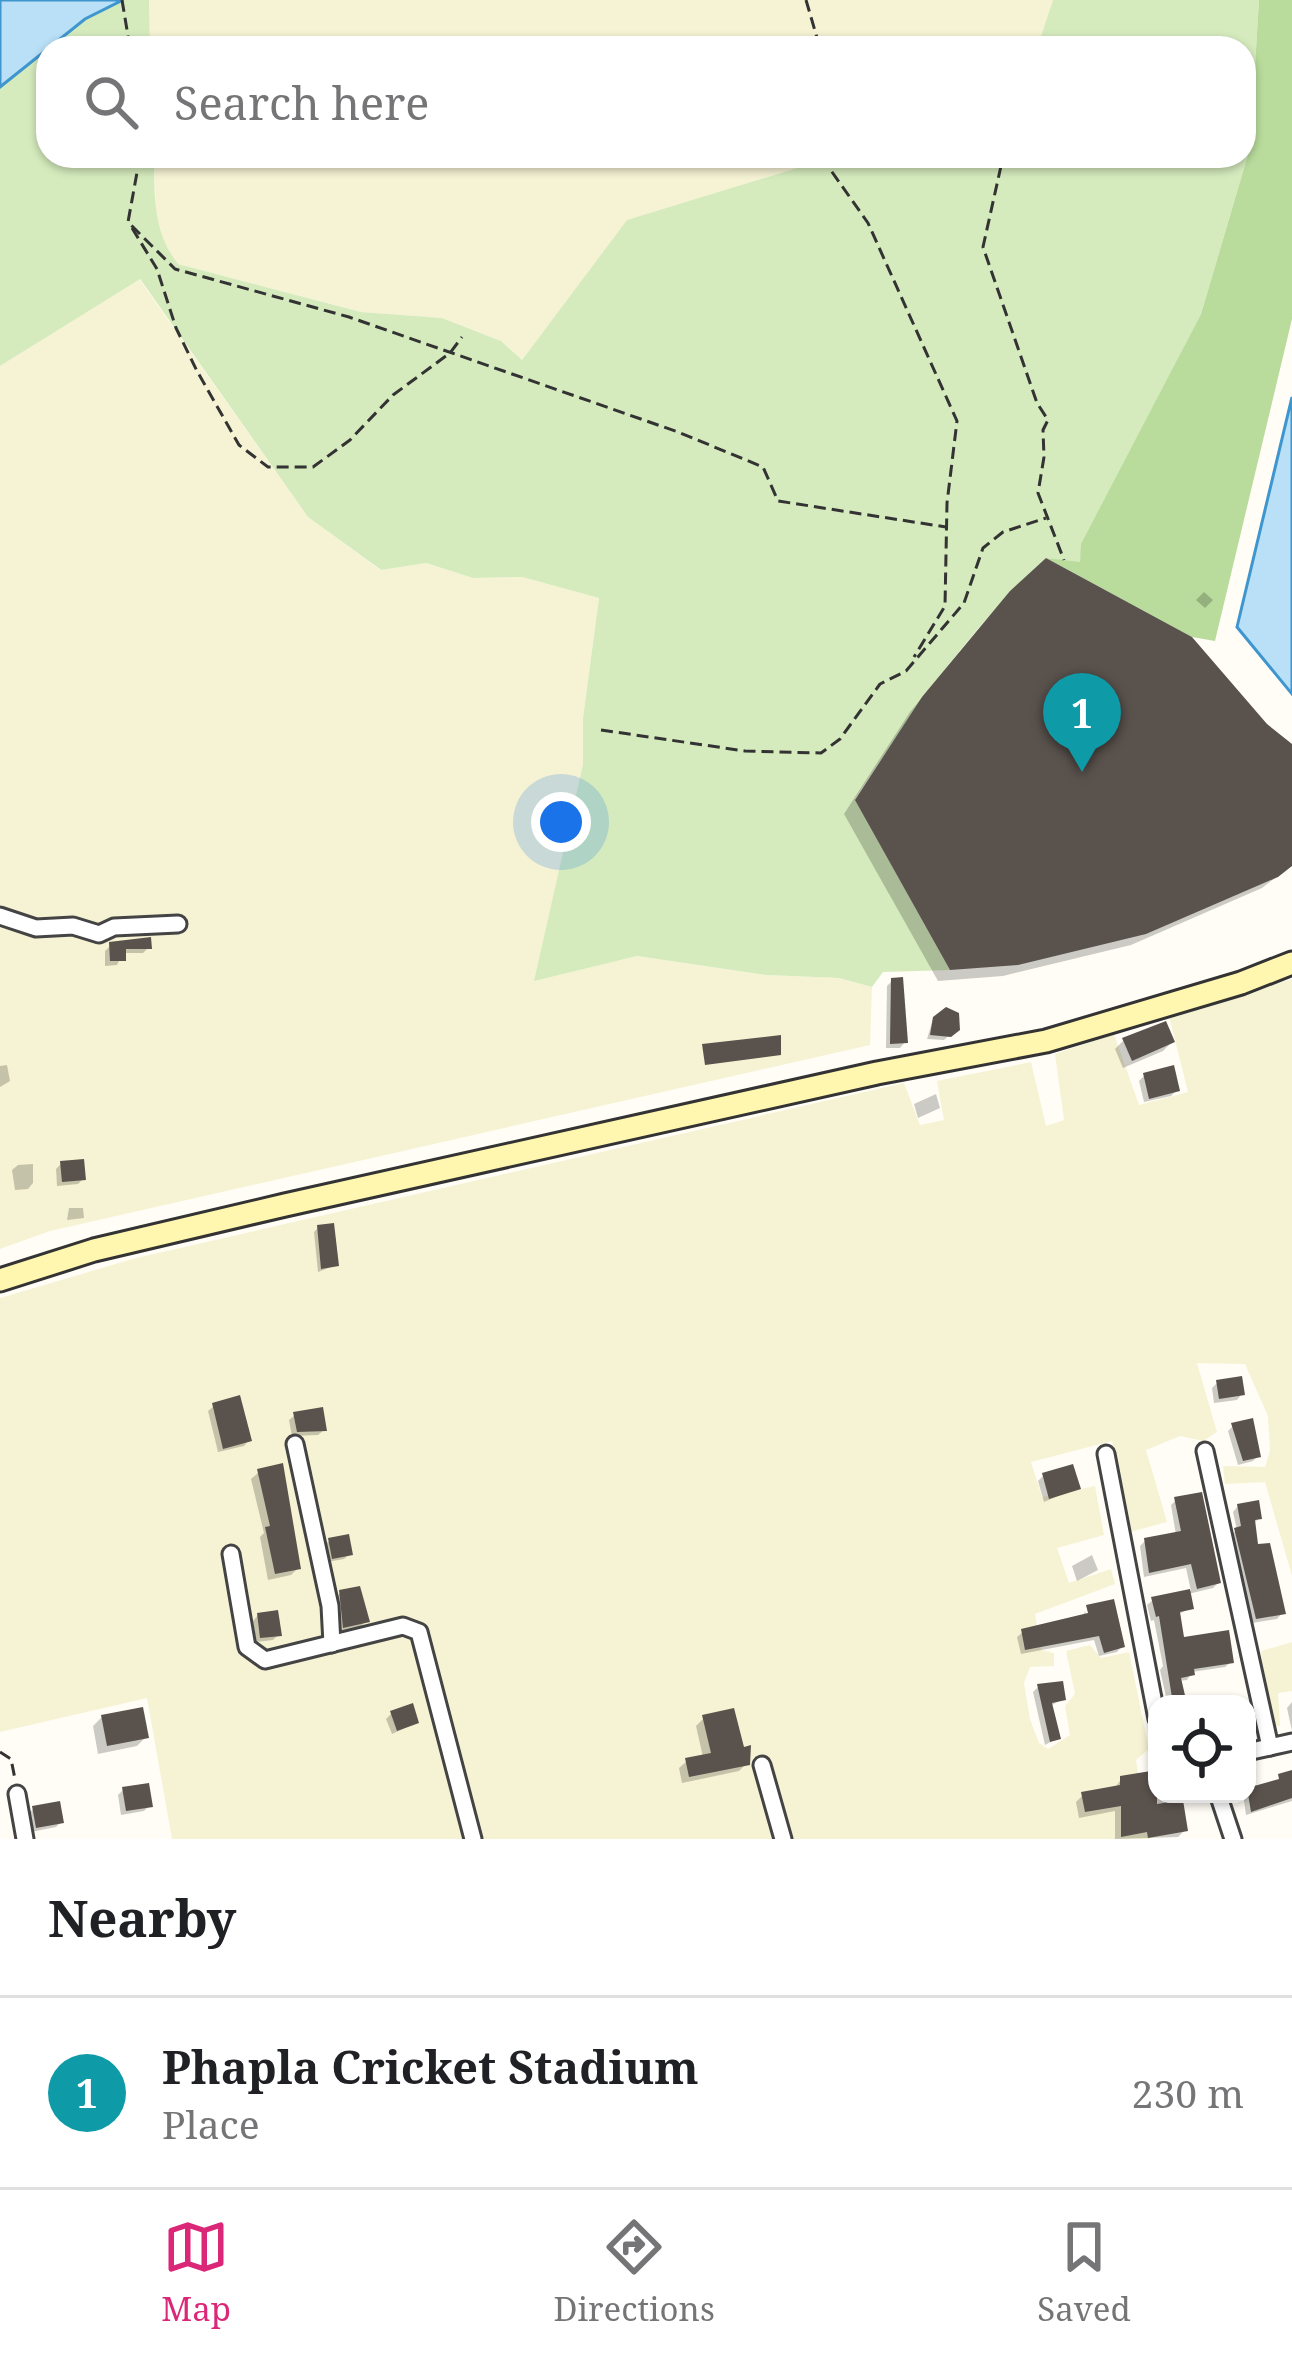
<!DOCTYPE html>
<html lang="en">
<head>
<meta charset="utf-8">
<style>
  :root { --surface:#fff; --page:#f6f6f6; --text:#202124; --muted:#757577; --line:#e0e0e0; --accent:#db2777 }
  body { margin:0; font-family:"Noto Serif",serif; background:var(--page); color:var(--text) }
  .controls { position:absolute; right:36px; bottom:36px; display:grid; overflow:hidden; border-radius:24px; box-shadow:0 3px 9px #0004 }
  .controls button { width:108px; height:108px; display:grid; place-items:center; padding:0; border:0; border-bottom:3px solid var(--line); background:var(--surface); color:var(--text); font:60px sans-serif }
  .you { position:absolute; left:561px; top:822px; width:42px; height:42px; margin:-30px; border:9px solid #fff; border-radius:50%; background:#1a73e8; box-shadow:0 0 0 18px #1a73e833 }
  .badge { display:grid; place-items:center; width:78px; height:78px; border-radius:50%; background:var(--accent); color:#fff; font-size:39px; font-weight:700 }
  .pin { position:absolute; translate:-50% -99px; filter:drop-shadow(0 3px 6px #0008) }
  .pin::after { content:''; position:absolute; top:63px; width:42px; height:36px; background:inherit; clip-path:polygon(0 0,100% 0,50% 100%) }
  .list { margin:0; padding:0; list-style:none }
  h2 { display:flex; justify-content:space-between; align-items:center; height:156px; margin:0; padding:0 48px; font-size:51px }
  h2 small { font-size:39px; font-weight:400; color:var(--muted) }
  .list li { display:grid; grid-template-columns:78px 1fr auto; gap:36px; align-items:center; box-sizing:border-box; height:192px; padding:0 48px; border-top:3px solid var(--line) }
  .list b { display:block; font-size:45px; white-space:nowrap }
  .list p { margin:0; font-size:39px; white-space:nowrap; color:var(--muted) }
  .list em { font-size:39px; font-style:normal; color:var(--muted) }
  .icon { flex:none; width:66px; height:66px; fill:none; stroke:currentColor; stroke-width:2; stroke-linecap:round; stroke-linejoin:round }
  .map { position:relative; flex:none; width:1292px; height:1839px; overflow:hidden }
  .search { position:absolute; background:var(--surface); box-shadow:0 3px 9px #0004; left:36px; right:36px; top:36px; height:132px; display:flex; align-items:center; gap:30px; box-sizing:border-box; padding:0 42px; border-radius:36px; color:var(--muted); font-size:45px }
  .sheet { height:348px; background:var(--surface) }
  nav { display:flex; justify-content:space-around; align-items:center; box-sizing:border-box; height:168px; border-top:3px solid var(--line); background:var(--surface); font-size:33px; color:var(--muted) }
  nav a { display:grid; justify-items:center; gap:6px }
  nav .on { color:var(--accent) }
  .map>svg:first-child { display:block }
  .farmland { fill:#f6f3d4 }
  .green { fill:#d5ebbd }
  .forest { fill:#b9dc9c }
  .water { fill:#b9e0f7; stroke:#3f96cf; stroke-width:3 }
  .shadow { fill:#0003 }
  .building { fill:#5a524d }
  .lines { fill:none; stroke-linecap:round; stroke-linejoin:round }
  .minor-casing { stroke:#444; stroke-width:21 }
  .secondary-casing { stroke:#333; stroke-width:27 }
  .path { stroke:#333; stroke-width:3; stroke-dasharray:12 6; stroke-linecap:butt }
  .minor { stroke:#fff; stroke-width:15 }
  .secondary { stroke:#fff6b0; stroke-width:21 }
</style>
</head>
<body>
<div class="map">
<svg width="1292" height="1839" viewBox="0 0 1292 1839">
  <rect width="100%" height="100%" fill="#fffdf5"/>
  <g class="farmland">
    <path d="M149 0H1053L1037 48H150Z"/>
    <path d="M154 156H836L628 220 522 360 501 341 442 318 361 312 178 264 162 244 156 221Z"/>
    <path d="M139 279 308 517 380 570 426 563 473 578 522 577 599 598 583 718V764L535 980 637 956 766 975 839 978 872 987 870 1045 50 1231 0 1249V366Z"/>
    <path d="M1292 979V1576L1265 1482 1225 1484 1223 1466 1265 1467 1270 1451 1268 1416 1245 1364 1197 1363 1217 1432 1203 1441 1180 1436 1146 1450 1167 1522 1130 1532 1112 1441 1031 1462 1042 1497 1095 1486 1104 1535 1057 1548 1069 1583 1111 1569 1115 1584 1035 1614 1041 1650 1054 1653V1666L1030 1667 1024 1683 1030 1719 1039 1743 1048 1749 1070 1735 1065 1706 1075 1694 1066 1651 1090 1645 1101 1658 1129 1652 1149 1749 1136 1760 1149 1839H172L147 1698 0 1732V1298L136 1258 904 1083 920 1125 944 1120 937 1081 1031 1062 1046 1126 1064 1120 1055 1054 1114 1034 1139 1105 1188 1092 1169 1016Z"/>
    <path d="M1292 1642V1691L1278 1693 1280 1726H1266L1261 1651Z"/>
  </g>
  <g class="green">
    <path d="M122 0H149L150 48H48L85 19Z"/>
    <path d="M1053 0H1259L1250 148 1201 314 1082 544 1080 563 1046 558C969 628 911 713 855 799L950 970 883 972 872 987 839 978 766 975 637 956 534 981 583 764V718L599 598 522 577 473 578 426 563 381 570 308 517 140 279 0 366V87L48 48V156H154C155 197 152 230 178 264L361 312 442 318 501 341 522 360 627 220 836 156H1244V48H1037Z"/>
  </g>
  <path class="forest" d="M1259 0H1292V319L1215 641 1192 637 1046 558 1080 562 1081 544 1201 314 1250 148Z"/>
  <g class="water">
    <path d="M0 0H123L85 19 0 87Z"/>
    <path d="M1292 397V694L1237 627Z"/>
  </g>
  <g class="shadow">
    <path d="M1204 592 1213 600 1205 608 1196 600Z"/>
    <path d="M998 607 1265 726 1292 748V865L1262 888 1131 945 1003 976 938 981 844 814 910 712Z"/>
    <path d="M111 945 149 947 143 953H123L117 965 105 966V951Z"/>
    <path d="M892 981 905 1042 900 1048H886L887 986Z"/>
    <path d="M933 1019 957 1028 944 1040 927 1039Z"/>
    <path d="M1124 1040 1172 1042 1163 1051 1123 1068 1115 1049Z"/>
    <path d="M7 1065 10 1081 0 1087V1066Z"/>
    <path d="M1144 1076 1177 1090 1171 1096 1144 1102 1139 1081Z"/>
    <path d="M936 1094 940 1108 918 1118 914 1104Z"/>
    <path d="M33 1164V1183L28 1189 15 1190 12 1170 18 1165Z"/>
    <path d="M61 1164 83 1179 78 1184 57 1186 56 1169Z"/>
    <path d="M69 1208H83L84 1218 67 1220Z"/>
    <path d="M318 1228 336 1265 318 1272 314 1232Z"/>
    <path d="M1217 1383 1242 1394 1237 1400 1214 1403 1212 1388Z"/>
    <path d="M214 1406 249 1440 244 1446 218 1452 208 1411Z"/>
    <path d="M295 1415 324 1430 318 1435 292 1436 289 1420Z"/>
    <path d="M1233 1426 1258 1456 1253 1461 1238 1465 1228 1431Z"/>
    <path d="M259 1472 298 1568 291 1575 268 1580 260 1537 264 1533 251 1479Z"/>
    <path d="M1043 1476 1077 1488 1044 1502 1038 1481Z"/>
    <path d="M1176 1500 1218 1583 1213 1588 1188 1594 1191 1608 1177 1615 1182 1640 1231 1662 1225 1667 1192 1672 1187 1680 1178 1681 1184 1704H1163L1167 1701 1160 1670 1163 1666 1154 1620 1151 1621 1147 1605 1153 1600 1191 1591 1186 1568 1144 1577 1140 1546 1145 1541 1176 1535 1171 1505Z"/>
    <path d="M1238 1506 1259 1518 1253 1524 1256 1547 1282 1613 1277 1619 1252 1623 1230 1536 1237 1530 1233 1512Z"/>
    <path d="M329 1541 350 1554 344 1559 327 1562 324 1546Z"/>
    <path d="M1092 1555 1098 1570 1077 1581 1072 1566Z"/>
    <path d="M340 1593 366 1621 361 1626 339 1632 335 1599Z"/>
    <path d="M1085 1611 1089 1628 1122 1646 1117 1652 1099 1656 1094 1640 1021 1654 1017 1637 1023 1632 1083 1617Z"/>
    <path d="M258 1615 278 1635 273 1640 256 1642 253 1621Z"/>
    <path d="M1038 1687 1063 1699 1050 1706 1058 1738 1045 1745 1033 1692Z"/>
    <path d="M1292 1702V1731L1287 1708Z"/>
    <path d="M392 1713 416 1723 392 1734 386 1719Z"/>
    <path d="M102 1717 146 1737 137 1746 98 1754 93 1726Z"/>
    <path d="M704 1718 747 1763 739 1771 682 1783 679 1768 687 1761 703 1757 696 1726Z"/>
    <path d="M1157 1771V1794H1179L1185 1830 1178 1837 1115 1839V1811L1079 1818 1076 1802 1083 1795 1114 1789 1122 1778Z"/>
    <path d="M1292 1774V1801L1246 1815 1243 1794Z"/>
    <path d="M123 1790 149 1806 144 1811 121 1815 118 1795Z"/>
    <path d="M33 1809 61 1822 56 1827 31 1832 28 1815Z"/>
  </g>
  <g class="building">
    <path d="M1046 558 1192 637 1267 724 1292 744V866L1278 877 1146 934 1018 965 950 970 855 800 922 697 1010 591Z"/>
    <path d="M151 937 152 949H126V961H110L109 942Z"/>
    <path d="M903 977 908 1043 890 1044 891 978Z"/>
    <path d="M946 1007 959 1013 960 1030 951 1037 930 1035 933 1017Z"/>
    <path d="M1166 1021 1175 1042 1132 1061 1122 1038Z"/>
    <path d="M781 1035V1055L705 1065 702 1044Z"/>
    <path d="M1174 1065 1180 1091 1149 1099 1143 1073Z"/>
    <path d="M84 1159 86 1180 62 1182 60 1161Z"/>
    <path d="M334 1223 339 1266 321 1269 317 1225Z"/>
    <path d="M1242 1376 1245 1395 1219 1399 1216 1380Z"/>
    <path d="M240 1395 252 1441 223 1449 212 1403Z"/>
    <path d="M323 1407 327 1431 297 1432 293 1412Z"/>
    <path d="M1253 1418 1261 1457 1243 1461 1231 1423Z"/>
    <path d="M283 1463 301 1569 275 1574 265 1527 270 1526 257 1469Z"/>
    <path d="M1073 1464 1081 1489 1049 1499 1042 1473Z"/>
    <path d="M1202 1492 1221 1583 1197 1589 1191 1564 1149 1573 1144 1538 1181 1531 1174 1497Z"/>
    <path d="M1259 1500 1262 1519 1255 1520 1258 1544 1270 1543 1286 1614 1256 1619 1234 1528 1241 1526 1237 1504Z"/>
    <path d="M349 1534 353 1555 332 1559 328 1538Z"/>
    <path d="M360 1586 370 1622 343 1628 339 1590Z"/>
    <path d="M1190 1589 1194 1609 1180 1612 1184 1637 1229 1630 1234 1663 1194 1669 1195 1675 1181 1678 1187 1704H1173L1159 1616 1156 1617 1151 1597Z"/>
    <path d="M1114 1599 1125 1647 1104 1653 1099 1636 1025 1650 1021 1629 1088 1613 1086 1605Z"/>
    <path d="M278 1610 282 1636 260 1638 257 1613Z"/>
    <path d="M1063 1681 1066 1700 1052 1703 1061 1739 1050 1742 1037 1684Z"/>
    <path d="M413 1703 419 1723 397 1731 390 1711Z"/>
    <path d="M143 1707 149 1738 107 1746 101 1715Z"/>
    <path d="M734 1708 744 1747 751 1745 750 1765 689 1777 685 1758 711 1753 702 1715Z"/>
    <path d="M1157 1770V1804L1183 1800 1188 1831 1148 1838 1147 1832 1121 1837V1806L1085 1812 1081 1792 1120 1785V1776Z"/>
    <path d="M1292 1770V1798L1251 1812 1247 1788 1279 1779 1278 1774Z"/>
    <path d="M149 1783 153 1807 126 1811 122 1787Z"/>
    <path d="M60 1801 64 1823 36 1828 32 1806Z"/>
  </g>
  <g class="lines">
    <g class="minor-casing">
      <g id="minor">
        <path d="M0 916 36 928 73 926 99 934 114 927 178 924"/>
        <path d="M295 1444 330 1606 332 1644"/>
        <path d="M1205 1451 1270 1747"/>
        <path d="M1106 1454 1157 1719"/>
        <path d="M231 1554 247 1647 265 1660 403 1626 419 1632 473 1839"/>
        <path d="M1247 1752 1292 1742"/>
        <path d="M762 1765 783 1839"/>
        <path d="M17 1794 25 1839"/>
        <path d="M1218 1794 1233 1839"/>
      </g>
    </g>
    <g class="secondary-casing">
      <path id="secondary" d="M0 1280 94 1250 285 1205 877 1073 1046 1041 1241 983 1292 963"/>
    </g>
    <g class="path">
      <path d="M122 0 130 48"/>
      <path d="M806 0 820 48"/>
      <path d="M140 156 128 222 175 269 349 317 678 432 763 467 778 501 946 527"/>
      <path d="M826 156 825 162 868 223 957 421 947 503 945 606 914 657"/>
      <path d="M1001 166 983 247 1037 403 1048 420 1043 430 1044 457 1038 493 1064 560"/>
      <path d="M132 228 157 269 176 328 197 371 239 445 268 467H313L350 440 393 395 450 353 462 337"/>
      <path d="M601 730 745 751 821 753 840 739 880 684 906 671 964 603 983 548 1003 532 1046 518"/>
      <path d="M0 1752 11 1759 15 1779"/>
    </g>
    <use href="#minor" class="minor"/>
    <use href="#secondary" class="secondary"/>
  </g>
</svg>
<div class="controls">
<button><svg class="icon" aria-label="locate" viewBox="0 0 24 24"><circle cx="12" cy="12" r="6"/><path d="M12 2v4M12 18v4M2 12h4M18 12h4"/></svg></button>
</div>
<div class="you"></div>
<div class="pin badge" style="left:1082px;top:772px;background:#0f9aa8">1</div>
<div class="search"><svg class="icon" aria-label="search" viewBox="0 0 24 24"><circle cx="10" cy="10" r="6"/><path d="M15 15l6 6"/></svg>Search here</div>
</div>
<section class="sheet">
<h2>Nearby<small></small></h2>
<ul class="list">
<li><span class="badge" style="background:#0f9aa8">1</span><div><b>Phapla Cricket Stadium</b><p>Place</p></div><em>230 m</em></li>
</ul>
</section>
<nav>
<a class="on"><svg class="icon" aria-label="map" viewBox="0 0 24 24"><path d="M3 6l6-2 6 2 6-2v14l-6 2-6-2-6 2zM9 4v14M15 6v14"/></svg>Map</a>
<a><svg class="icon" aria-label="directions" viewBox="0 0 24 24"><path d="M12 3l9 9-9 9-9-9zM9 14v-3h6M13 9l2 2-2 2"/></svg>Directions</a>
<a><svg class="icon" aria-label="saved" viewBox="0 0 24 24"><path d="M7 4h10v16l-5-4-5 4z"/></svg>Saved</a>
</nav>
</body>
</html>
